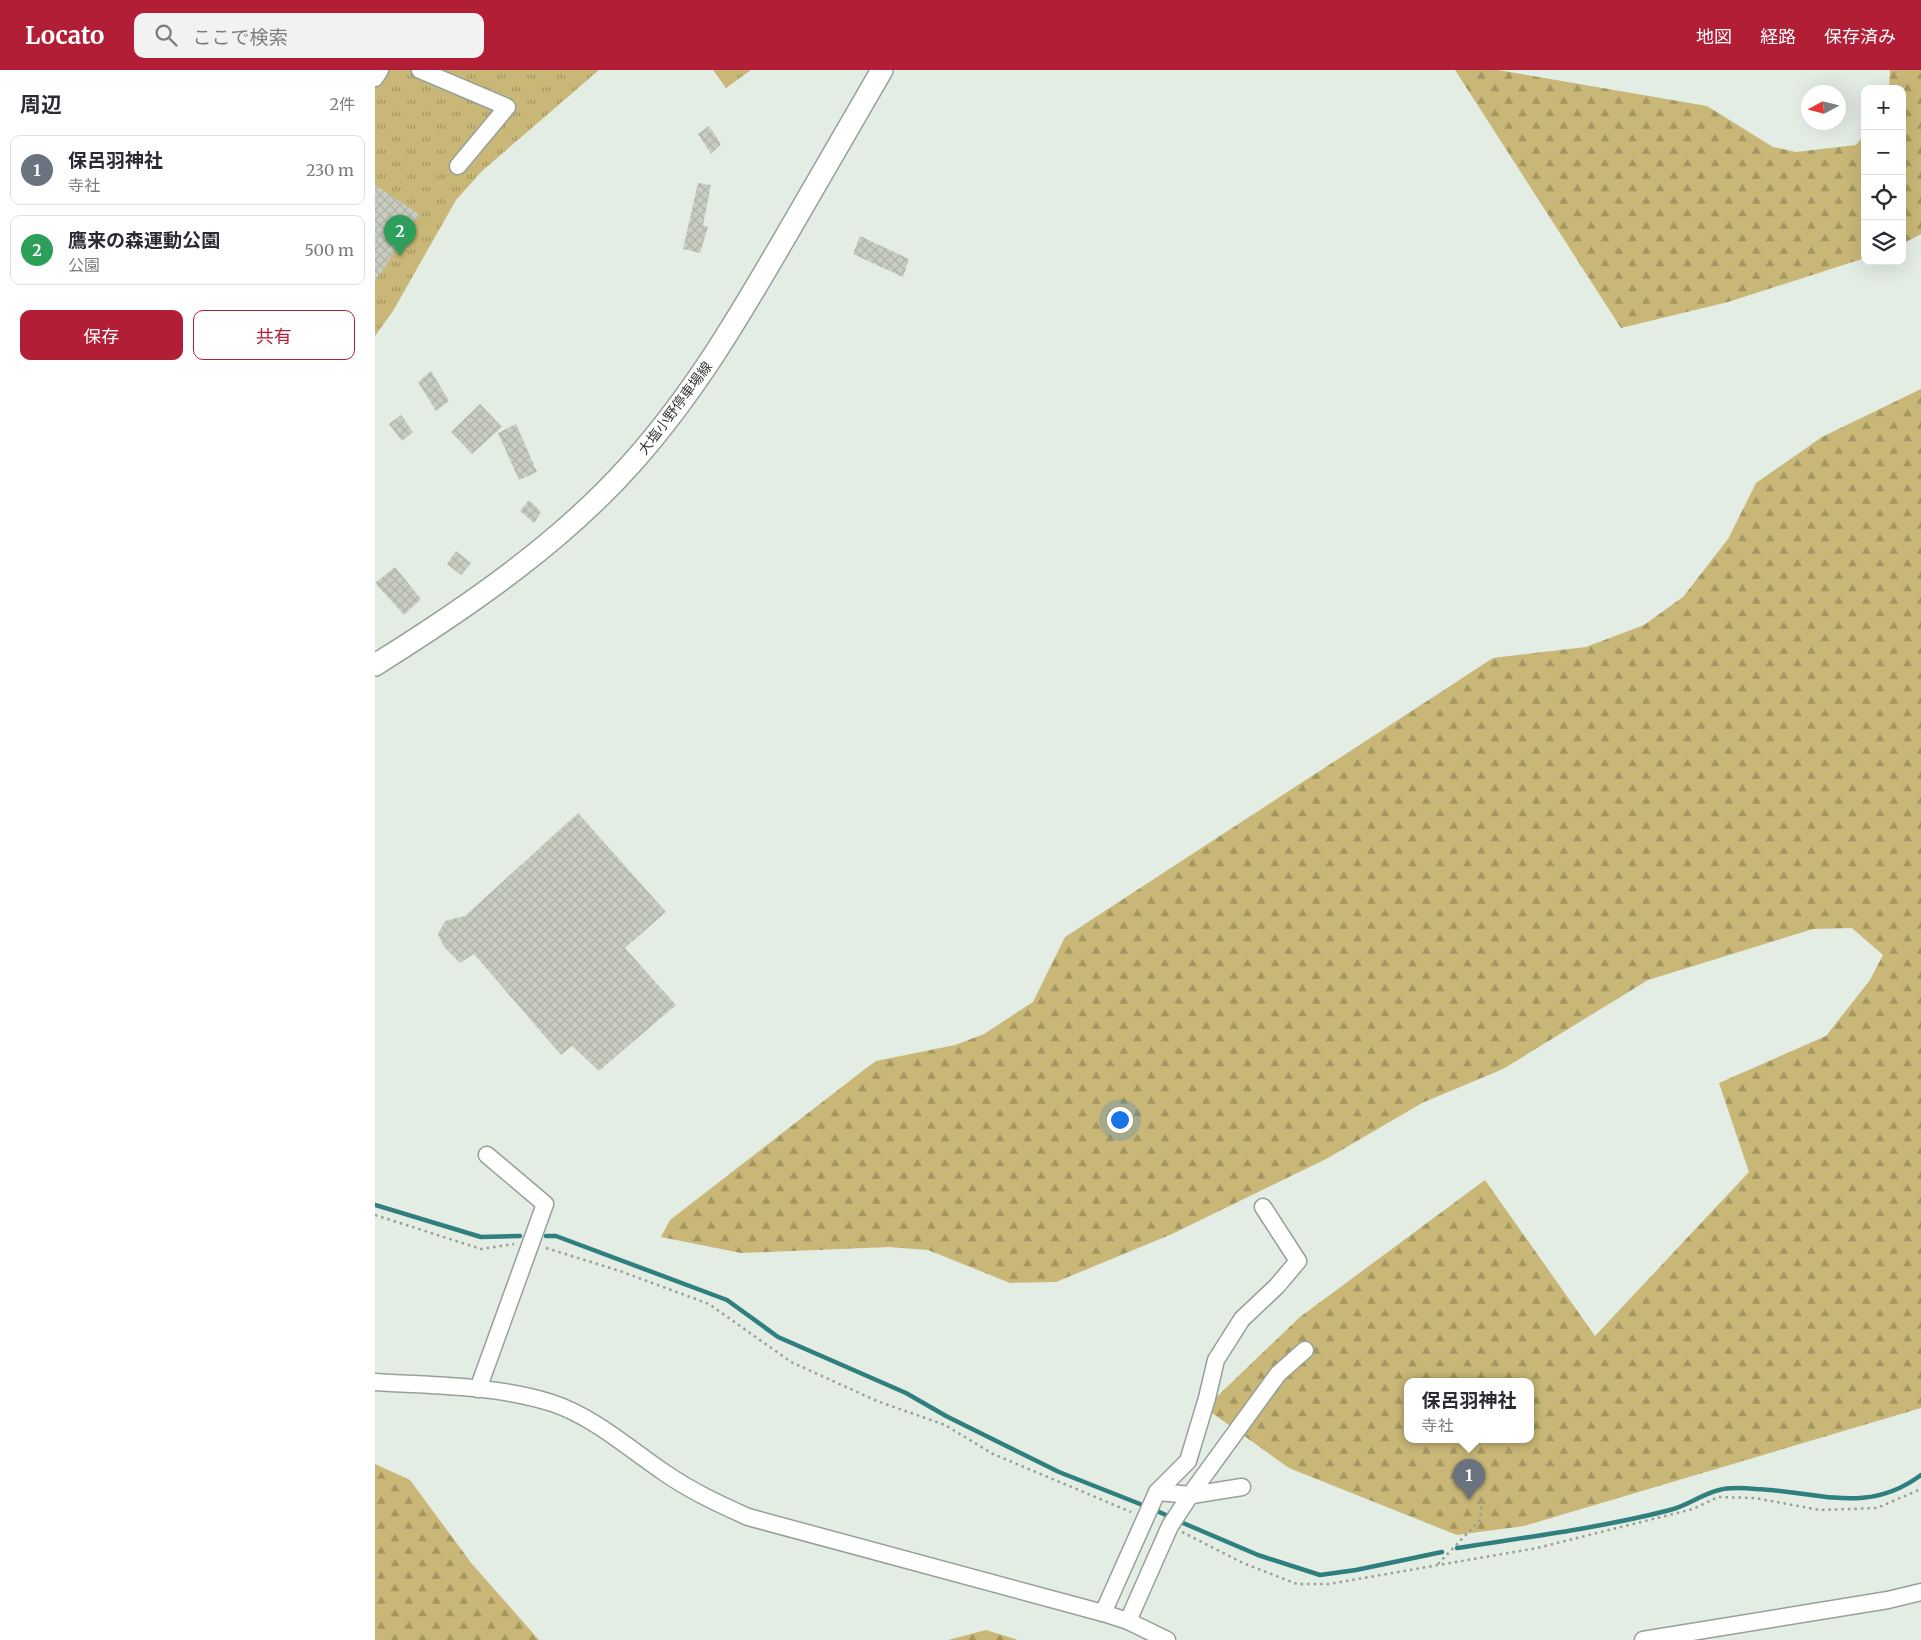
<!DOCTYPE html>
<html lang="ja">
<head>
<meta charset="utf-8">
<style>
  :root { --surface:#fff; --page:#f2f2f3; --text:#2b2b33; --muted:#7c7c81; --line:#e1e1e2; --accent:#b11e36 }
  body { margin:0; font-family:Merriweather,"Noto Sans JP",serif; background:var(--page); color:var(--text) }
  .controls { position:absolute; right:15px; top:15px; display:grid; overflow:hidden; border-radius:10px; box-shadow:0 5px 20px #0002 }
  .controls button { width:45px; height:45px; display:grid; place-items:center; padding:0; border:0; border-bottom:1px solid var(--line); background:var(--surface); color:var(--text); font:25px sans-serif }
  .compass { position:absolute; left:1426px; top:15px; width:45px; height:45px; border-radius:50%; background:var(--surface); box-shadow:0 5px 20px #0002; rotate:263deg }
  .you { position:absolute; left:744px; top:1049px; width:18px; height:18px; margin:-12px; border:4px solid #fff; border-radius:50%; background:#1a73e8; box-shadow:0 0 0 8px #1a73e833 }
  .badge { display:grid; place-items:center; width:32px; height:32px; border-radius:50%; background:var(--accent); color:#fff; font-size:16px; font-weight:700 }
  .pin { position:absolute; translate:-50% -41px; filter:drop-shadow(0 1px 2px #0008) }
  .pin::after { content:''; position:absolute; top:26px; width:18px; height:15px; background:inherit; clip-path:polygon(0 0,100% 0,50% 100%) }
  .popup { position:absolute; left:1029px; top:1308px; width:130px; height:65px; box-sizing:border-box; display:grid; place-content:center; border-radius:10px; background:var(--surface); filter:drop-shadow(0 1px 4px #0005); font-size:16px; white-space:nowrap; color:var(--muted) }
  .popup b { font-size:19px; color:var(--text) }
  .popup::after { content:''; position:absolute; left:50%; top:100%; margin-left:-10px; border:10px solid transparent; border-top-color:var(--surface) }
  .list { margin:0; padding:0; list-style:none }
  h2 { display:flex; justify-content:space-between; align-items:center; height:65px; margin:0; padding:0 20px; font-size:21px }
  h2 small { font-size:16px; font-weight:400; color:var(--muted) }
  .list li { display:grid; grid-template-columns:32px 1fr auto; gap:15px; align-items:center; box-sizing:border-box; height:70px; margin:0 10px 10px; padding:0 10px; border:1px solid var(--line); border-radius:10px }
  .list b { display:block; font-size:19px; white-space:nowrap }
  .list p { margin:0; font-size:16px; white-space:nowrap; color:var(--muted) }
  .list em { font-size:16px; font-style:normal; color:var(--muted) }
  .actions { display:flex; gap:10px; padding:15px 20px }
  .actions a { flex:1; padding:11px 0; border:1px solid var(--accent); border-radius:10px; text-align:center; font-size:18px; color:var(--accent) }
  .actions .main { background:var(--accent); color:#fff }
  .icon { flex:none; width:28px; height:28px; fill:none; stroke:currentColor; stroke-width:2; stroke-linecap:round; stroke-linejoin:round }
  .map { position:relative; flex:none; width:1546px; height:1570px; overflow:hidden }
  header { display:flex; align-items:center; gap:30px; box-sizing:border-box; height:70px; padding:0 25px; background:var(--accent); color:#fff }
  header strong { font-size:24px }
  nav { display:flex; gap:28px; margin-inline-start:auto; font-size:18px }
  .search { width:350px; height:45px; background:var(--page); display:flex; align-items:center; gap:12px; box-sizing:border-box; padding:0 18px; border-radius:10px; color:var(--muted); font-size:19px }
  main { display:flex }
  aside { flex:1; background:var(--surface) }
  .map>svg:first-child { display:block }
  .forest { fill:url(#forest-firs); fill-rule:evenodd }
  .park { fill:url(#park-tufts) }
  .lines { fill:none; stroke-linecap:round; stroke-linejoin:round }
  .stream { stroke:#2f7f7f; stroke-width:4.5 }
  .building { fill:url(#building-cross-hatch) }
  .minor-casing { stroke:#97a097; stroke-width:19 }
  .major-casing { stroke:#97a097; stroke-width:24 }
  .path { stroke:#989e98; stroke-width:2.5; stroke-dasharray:2.5 4; stroke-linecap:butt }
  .minor { stroke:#fff; stroke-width:16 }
  .major { stroke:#fff; stroke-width:21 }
  .labels { text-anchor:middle; stroke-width:4; stroke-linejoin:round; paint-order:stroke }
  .street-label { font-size:14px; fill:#323632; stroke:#fff }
</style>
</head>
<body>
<header>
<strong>Locato</strong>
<div class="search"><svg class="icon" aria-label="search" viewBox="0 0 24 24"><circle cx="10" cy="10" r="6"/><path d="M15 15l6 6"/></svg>ここで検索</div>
<nav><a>地図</a><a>経路</a><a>保存済み</a></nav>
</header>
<main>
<aside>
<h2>周辺<small>2件</small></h2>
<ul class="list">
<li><span class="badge" style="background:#6b7280">1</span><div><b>保呂羽神社</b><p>寺社</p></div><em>230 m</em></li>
<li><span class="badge" style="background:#2e9e5b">2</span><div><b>鷹来の森運動公園</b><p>公園</p></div><em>500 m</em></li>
</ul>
<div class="actions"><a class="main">保存</a><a>共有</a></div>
</aside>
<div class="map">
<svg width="1546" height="1570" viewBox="0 0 1546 1570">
  <defs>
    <pattern id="forest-firs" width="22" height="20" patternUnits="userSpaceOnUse" patternTransform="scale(1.25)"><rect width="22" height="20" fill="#c8b776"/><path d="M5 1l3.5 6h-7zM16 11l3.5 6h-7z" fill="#a39661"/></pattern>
    <pattern id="park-tufts" width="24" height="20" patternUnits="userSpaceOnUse" patternTransform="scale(1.25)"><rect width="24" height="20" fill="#c8b776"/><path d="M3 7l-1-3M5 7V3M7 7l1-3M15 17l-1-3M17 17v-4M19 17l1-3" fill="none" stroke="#a39661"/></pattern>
    <pattern id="building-cross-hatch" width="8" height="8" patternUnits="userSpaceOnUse" patternTransform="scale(1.25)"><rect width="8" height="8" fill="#c9cdc1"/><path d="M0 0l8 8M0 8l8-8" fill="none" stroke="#adb1a6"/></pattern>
  </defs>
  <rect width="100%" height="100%" fill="#e4ede4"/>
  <g class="forest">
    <path d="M1080 0H1123L1332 36 1398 77 1421 82 1481 75 1490 64V188L1353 232 1246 258Z"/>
    <path d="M1515 0H1546V164L1527 174V19H1514Z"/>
    <path d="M1546 319V1338L1149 1456 1082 1465 914 1398 830 1338 925 1247 1110 1110 1220 1266 1374 1102 1344 1013 1451 966 1495 910 1508 885 1477 858 1438 859 1273 910 1128 999 1047 1033 953 1088 797 1164 681 1212 635 1213 553 1180 513 1177 366 1183 286 1167 295 1150 490 999 501 991 580 975 609 964 658 932 690 867 1118 588 1211 577 1269 555 1308 527 1353 469 1381 413 1447 367ZM1033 1311H1155V1369H1033Z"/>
    <path d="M0 1394 35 1410 97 1494 164 1570H0Z"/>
    <path d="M611 1560 643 1570H573Z"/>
  </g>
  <g class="park">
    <path d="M0 0H224L107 101 81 130 18 241 0 266Z"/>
    <path d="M338 0H376L351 18Z"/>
  </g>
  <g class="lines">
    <g class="stream">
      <path d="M0 1135 106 1167 145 1166"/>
      <path d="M171 1166H181L352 1230 403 1267 531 1323 571 1346 684 1402 765 1434"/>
      <path d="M782 1441 793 1446"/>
      <path d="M808 1453 883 1485 945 1505 981 1500 1067 1482"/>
      <path d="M1082 1478C1153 1467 1225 1458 1295 1440 1312 1436 1327 1424 1344 1420 1354 1417 1370 1418 1381 1419 1443 1421 1491 1446 1546 1405"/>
    </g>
  </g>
  <g class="building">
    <path d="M334 56 346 74 336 84 323 64Z"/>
    <path d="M323 113 336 115 328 155 333 157 325 183 308 179Z"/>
    <path d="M0 115 44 144 0 212Z"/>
    <path d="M485 166 534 189 528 207 478 184Z"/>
    <path d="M56 301 74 331 61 341 43 312Z"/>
    <path d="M105 334 127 357 97 384 76 362Z"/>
    <path d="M26 345 38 362 27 371 14 354Z"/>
    <path d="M141 354 162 402 144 410 123 363Z"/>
    <path d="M154 430 166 442 159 453 145 441Z"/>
    <path d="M81 481 96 493 86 505 72 494Z"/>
    <path d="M20 497 46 529 29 545 0 513Z"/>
    <path d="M203 743 291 842 250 878 301 935 224 1001 197 976 186 985 99 884 85 893 69 877 63 864 70 851 90 846Z"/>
  </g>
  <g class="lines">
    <g class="minor-casing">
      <g id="minor">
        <path d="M45 0 132 37 83 96"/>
        <path d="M0 8 5 0"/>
        <path d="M0 1312C58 1316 121 1315 177 1333 219 1347 253 1378 290 1403 316 1421 344 1434 373 1447L728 1543 753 1551 792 1570"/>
        <path d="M103 1319 170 1134 112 1085"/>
        <path d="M782 1422 817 1425 867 1417"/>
        <path d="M728 1543 782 1422 813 1391 832 1328 841 1290 867 1249 902 1216 923 1191 888 1137"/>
        <path d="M753 1551 795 1456 820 1418 903 1304 930 1280"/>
        <path d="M1268 1570 1513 1530 1546 1522"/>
      </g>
    </g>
    <g class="major-casing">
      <path id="major" d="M0 595C91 538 185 474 257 393 323 319 369 238 419 152 448 101 478 51 507 0"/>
    </g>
    <g class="path">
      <path d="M0 1145 106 1179 139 1174"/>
      <path d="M171 1178 245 1201 334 1234 416 1292 502 1331 570 1355 618 1384 756 1442"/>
      <path d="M807 1462 868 1493 922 1514H954L1162 1478 1318 1439 1343 1427 1380 1428 1445 1440 1502 1438 1546 1419"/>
      <path d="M1063 1494 1105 1450 1107 1430"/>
    </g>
    <use href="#minor" class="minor"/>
    <use href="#major" class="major"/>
  </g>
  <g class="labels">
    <g class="street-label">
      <text transform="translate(300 338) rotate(-53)" y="5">大塩小野停車場線</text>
    </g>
  </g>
</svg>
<div class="controls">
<button>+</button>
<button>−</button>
<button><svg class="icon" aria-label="locate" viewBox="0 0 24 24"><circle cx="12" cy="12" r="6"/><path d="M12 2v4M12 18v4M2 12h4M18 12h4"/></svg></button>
<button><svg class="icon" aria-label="layers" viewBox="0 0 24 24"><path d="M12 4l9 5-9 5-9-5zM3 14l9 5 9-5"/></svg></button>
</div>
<svg class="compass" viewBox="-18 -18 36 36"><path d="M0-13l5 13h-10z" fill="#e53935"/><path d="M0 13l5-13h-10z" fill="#7c7c81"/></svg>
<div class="you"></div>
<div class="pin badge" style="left:1094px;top:1430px;background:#6b7280">1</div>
<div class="popup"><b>保呂羽神社</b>寺社</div>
<div class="pin badge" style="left:25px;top:186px;background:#2e9e5b">2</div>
</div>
</main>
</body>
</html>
